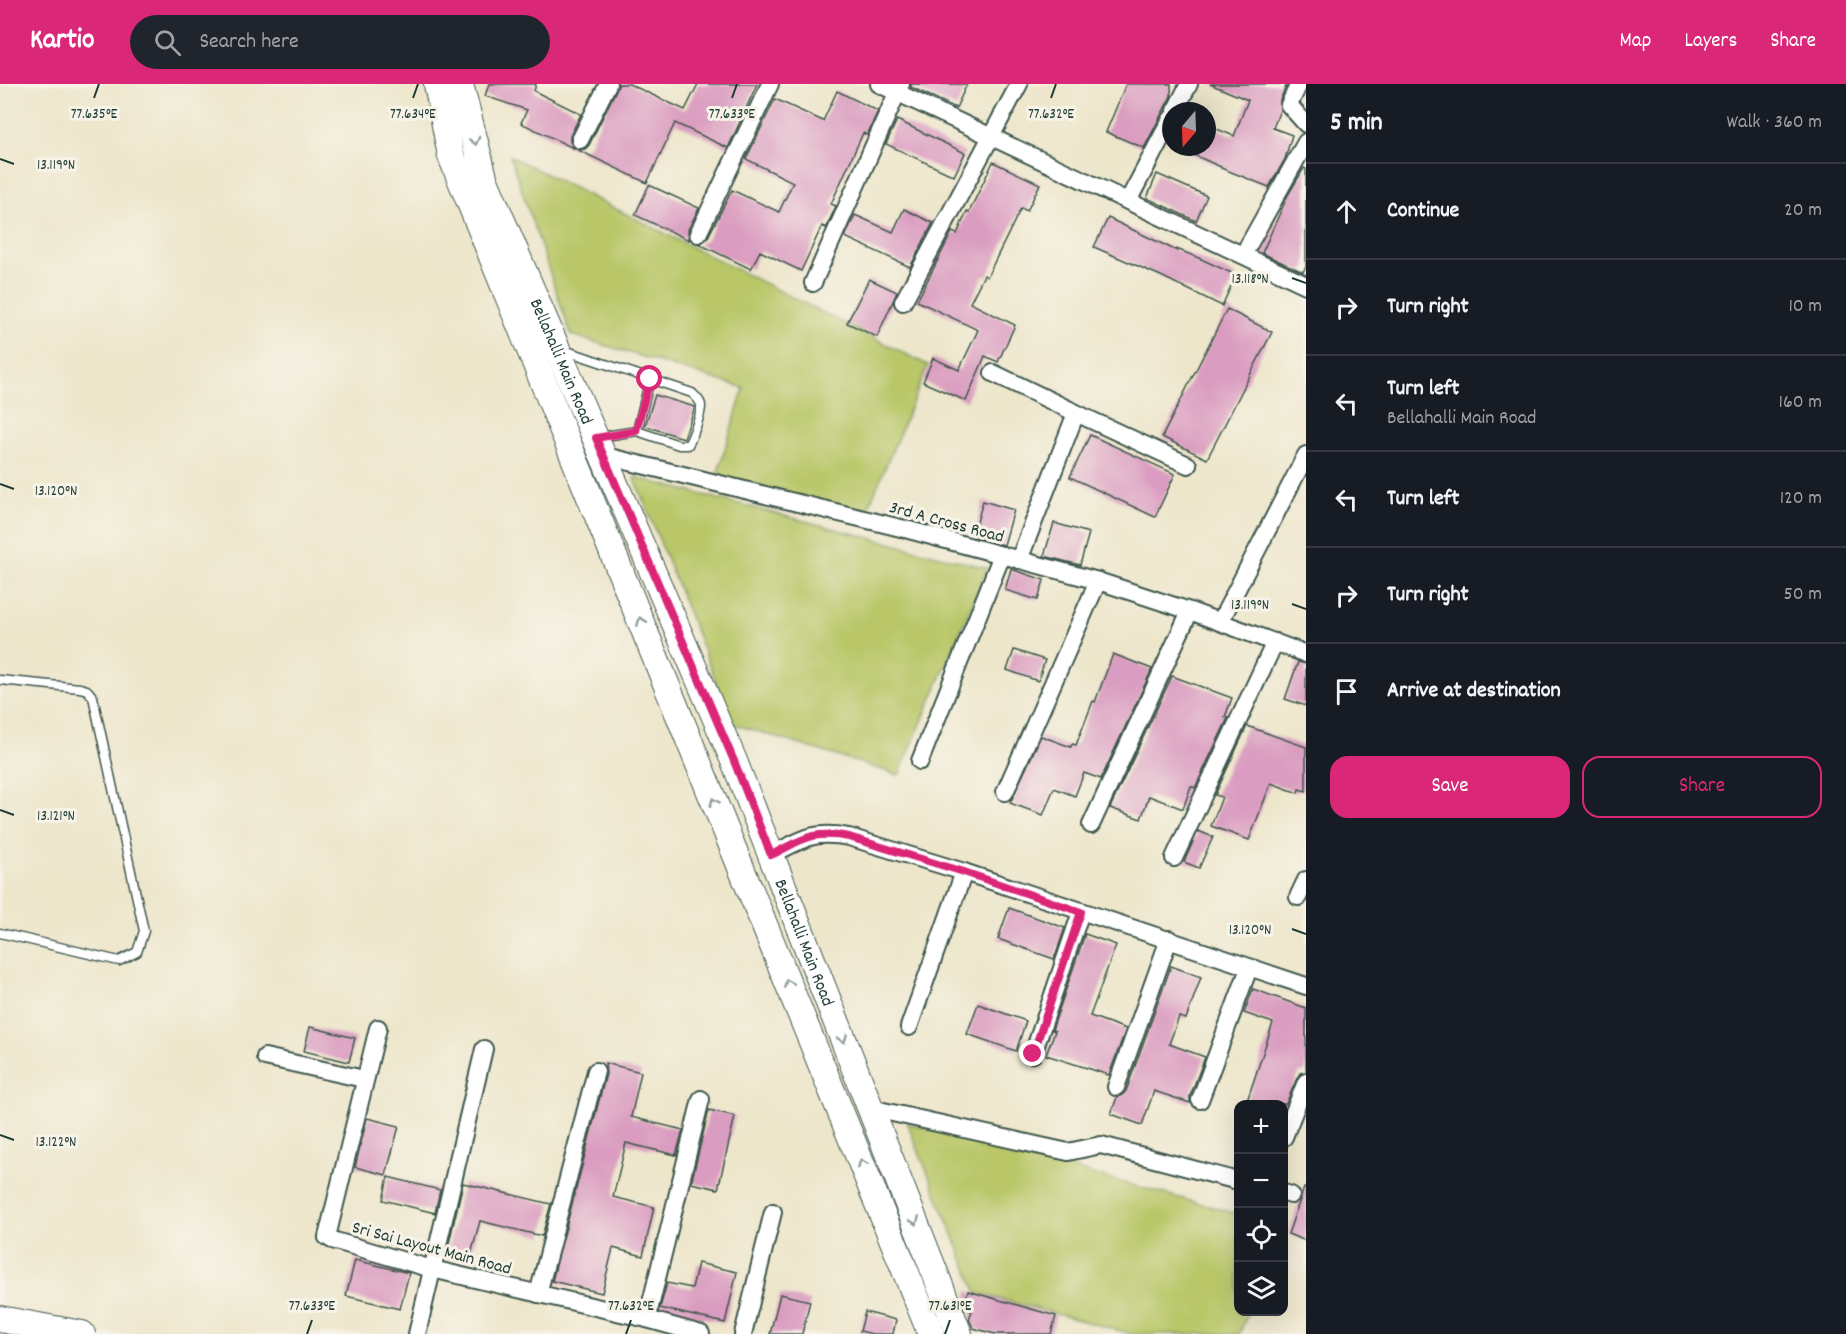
<!DOCTYPE html>
<html lang="en">
<head>
<meta charset="utf-8">
<style>
  :root { --surface:#171b24; --page:#20242c; --text:#f1f3f6; --muted:#9ea1a6; --line:#363941; --accent:#db2777 }
  body { margin:0; font-family:Dekko,sans-serif; background:var(--page); color:var(--text) }
  .controls { position:absolute; right:18px; bottom:18px; display:grid; overflow:hidden; border-radius:12px; box-shadow:0 6px 24px #0002 }
  .controls button { width:54px; height:54px; display:grid; place-items:center; padding:0; border:0; border-bottom:2px solid var(--line); background:var(--surface); color:var(--text); font:30px sans-serif }
  .compass { position:absolute; left:1162px; top:18px; width:54px; height:54px; border-radius:50%; background:var(--surface); box-shadow:0 6px 24px #0002; rotate:199deg }
  .stop { position:absolute; width:18px; height:18px; margin:-14px; border:4px solid #db2777; border-radius:50%; background:#fff }
  .stop.end { background:#db2777; border-color:#fff; box-shadow:0 2px 6px #0008 }
  .list { margin:0; padding:0; list-style:none }
  h2 { display:flex; justify-content:space-between; align-items:center; height:78px; margin:0; padding:0 24px; font-size:26px }
  h2 small { font-size:20px; font-weight:400; color:var(--muted) }
  .list li { display:grid; grid-template-columns:39px 1fr auto; gap:18px; align-items:center; box-sizing:border-box; height:96px; padding:0 24px; border-top:2px solid var(--line) }
  .list b { display:block; font-size:22px; white-space:nowrap }
  .list p { margin:0; font-size:20px; white-space:nowrap; color:var(--muted) }
  .list em { font-size:20px; font-style:normal; color:var(--muted) }
  .actions { display:flex; gap:12px; padding:18px 24px }
  .actions a { flex:1; padding:14px 0; border:2px solid var(--accent); border-radius:18px; text-align:center; font-size:21px; color:var(--accent) }
  .actions .main { background:var(--accent); color:#fff }
  .icon { flex:none; width:33px; height:33px; fill:none; stroke:currentColor; stroke-width:2; stroke-linecap:round; stroke-linejoin:round }
  .map { position:relative; flex:none; width:1306px; height:1250px; overflow:hidden }
  header { display:flex; align-items:center; gap:36px; box-sizing:border-box; height:84px; padding:0 30px; background:var(--accent); color:#fff }
  header strong { font-size:28px }
  nav { display:flex; gap:33px; margin-inline-start:auto; font-size:21px }
  .search { width:420px; height:54px; background:var(--page); display:flex; align-items:center; gap:15px; box-sizing:border-box; padding:0 21px; border-radius:33px; color:var(--muted); font-size:22px }
  main { display:flex }
  aside { flex:1; background:var(--surface) }
  .map>svg:first-child { display:block }
  .green { fill:#b9c769; stroke:#6c824e; stroke-width:1.5 }
  .building { fill:#da9cc0 }
  .lines { fill:none; stroke-linecap:round; stroke-linejoin:round }
  .service-casing { stroke:#3e564b; stroke-width:11 }
  .minor-casing { stroke:#3e564b; stroke-width:20 }
  .primary-casing { stroke:#3e564b; stroke-width:28 }
  .service { stroke:#fff; stroke-width:8 }
  .minor { stroke:#fff; stroke-width:16 }
  .primary { stroke:#fff; stroke-width:26 }
  .oneway { stroke:#8f9e9a }
  .route { stroke:#db2777; stroke-width:8 }
  .ticks { fill:none; stroke:#1f3d34; stroke-width:2 }
  .labels { text-anchor:middle; stroke-width:6; stroke-linejoin:round; paint-order:stroke }
  .street-label { font-size:18px; fill:#1f3d34; stroke:#f7f3e8 }
  .ticks-label { font-size:15px; text-anchor:middle; fill:#1f3d34; stroke:#f7f3e8; stroke-width:6; stroke-linejoin:round; paint-order:stroke }
</style>
</head>
<body>
<header>
<strong>Kartio</strong>
<div class="search"><svg class="icon" aria-label="search" viewBox="0 0 24 24"><circle cx="10" cy="10" r="6"/><path d="M15 15l6 6"/></svg>Search here</div>
<nav><a>Map</a><a>Layers</a><a>Share</a></nav>
</header>
<main>
<div class="map">
<svg width="1306" height="1250" viewBox="0 0 1306 1250">
  <rect width="100%" height="100%" fill="#f7f3e8"/>
  <filter id="ink" filterUnits="userSpaceOnUse"><feTurbulence type="fractalNoise" baseFrequency=".0167" numOctaves="2"/><feDisplacementMap in="SourceGraphic" scale="12" xChannelSelector="R" yChannelSelector="G"/><feConvolveMatrix kernelMatrix="1 2 1 2 8 2 1 2 1" color-interpolation-filters="sRGB"/></filter>
  <filter id="wash" filterUnits="userSpaceOnUse"><feTurbulence type="fractalNoise" baseFrequency=".008" numOctaves="4" result="noise"/><feDisplacementMap in="SourceGraphic" scale="24" xChannelSelector="R" yChannelSelector="G"/><feGaussianBlur stdDeviation="1.35" result="paint"/><feColorMatrix in="noise" values="0 0 0 0 0 0 0 0 0 0 0 0 0 0 0 0 0 1.4 0 .05"/><feComposite in="paint" operator="in"/></filter>
  <g filter="url(#wash)">
    <rect width="100%" height="100%" fill="#ede6cb"/>
    <g class="green">
      <path d="M510 72 928 281 867 427 716 394 744 304 571 251Z"/>
      <path d="M634 393 987 484 899 691 733 640Z"/>
      <path d="M907 1039 1238 1130V1228H1249L1239 1250H1132L977 1209Z"/>
    </g>
    <g id="blocks">
      <g class="building">
        <path d="M489 0H536L534 7 581 30 570 52V57L573 64 521 39 527 26 485 12Z"/>
        <path d="M619 0H629L685 26 698 0H757L728 64 675 39 647 99 578 66 585 65 589 61Z"/>
        <path d="M911 0H967L956 24 911 3Z"/>
        <path d="M1126 0H1171V12L1144 64 1106 48Z"/>
        <path d="M1210 0H1287L1280 16V26L1273 44 1292 51 1285 75 1269 103 1221 84V83L1176 63H1207V41L1234 52 1248 16Z"/>
        <path d="M837 7 878 27 867 51 863 49 831 120 836 122 826 144 822 142 801 187 760 167 751 185 699 160 707 155 732 106 779 128 793 98 746 75 775 15 823 37Z"/>
        <path d="M897 36 965 69 954 92 886 60Z"/>
        <path d="M993 78 1040 100 1027 127 1021 124 987 193 984 191 970 219 1015 241 998 278 985 272 966 317 923 298 933 274 959 286 978 246 917 217 952 148 957 150 967 127 969 128Z"/>
        <path d="M1304 84 1306 85V182L1303 188 1262 169 1288 111Z"/>
        <path d="M1157 90 1207 112 1196 137 1147 114Z"/>
        <path d="M649 101 699 124 688 146 689 156 635 131Z"/>
        <path d="M904 125 933 139 910 183 845 153 855 131 893 148Z"/>
        <path d="M1108 134 1177 167V165L1201 175 1236 191 1222 222 1161 192 1094 163Z"/>
        <path d="M869 195 897 208 877 253 847 239Z"/>
        <path d="M1227 225 1272 248 1207 375 1162 353Z"/>
        <path d="M655 311 695 323 684 354 645 342Z"/>
        <path d="M1090 351 1175 390 1155 433 1070 393Z"/>
        <path d="M983 417 1014 426 1004 461 973 452Z"/>
        <path d="M1054 439 1089 449 1080 481 1044 472Z"/>
        <path d="M1011 485 1044 496 1038 516 1005 506Z"/>
        <path d="M1014 566 1045 576 1038 597 1007 586Z"/>
        <path d="M1113 570 1152 585 1101 695 1084 689 1075 712 1054 704 1043 731 1010 719 1041 652 1071 663 1072 660 1076 661 1093 617 1095 618Z"/>
        <path d="M1298 578 1306 580V622L1285 615Z"/>
        <path d="M1172 592 1232 614 1225 633 1228 634 1195 704 1191 702 1183 725 1149 712 1141 735 1110 724Z"/>
        <path d="M1247 642 1306 663V707L1299 705 1298 709 1271 699 1249 756 1211 742 1222 713 1215 711Z"/>
        <path d="M1198 747 1213 753 1199 784 1184 778Z"/>
        <path d="M1009 824 1065 844 1054 875 998 855Z"/>
        <path d="M1085 850 1116 861 1090 932 1126 945 1109 991 1046 971 1055 947 1052 946Z"/>
        <path d="M1171 882 1201 893 1186 935 1179 933 1169 960 1205 973 1190 1012V1019L1154 1007 1142 1041 1111 1030 1117 1013 1122 1011 1126 1007Z"/>
        <path d="M1253 905 1306 924V988L1300 989 1297 994 1286 1020H1246L1273 939 1244 929Z"/>
        <path d="M978 920 1026 937 1016 967 967 950Z"/>
        <path d="M310 943 355 954 349 978 304 967Z"/>
        <path d="M605 979 641 988 631 1033 683 1046 676 1071 626 1059 613 1113 654 1123 643 1172 613 1164 602 1209 552 1197 606 990Z"/>
        <path d="M709 1026 735 1032 718 1105 691 1099Z"/>
        <path d="M367 1034 399 1042 386 1091 355 1083Z"/>
        <path d="M388 1093 440 1106 435 1129 383 1116Z"/>
        <path d="M463 1099 551 1120 542 1152 480 1137 469 1178 446 1172Z"/>
        <path d="M1304 1104H1306V1157L1288 1150Z"/>
        <path d="M355 1176 409 1189 400 1225 346 1212Z"/>
        <path d="M698 1179 737 1188 725 1239 660 1224 667 1199 692 1204Z"/>
        <path d="M968 1207 1056 1232 1051 1250H995L973 1244 969 1235 972 1227 965 1225 964 1222Z"/>
        <path d="M780 1210 810 1217 802 1250H770Z"/>
        <path d="M865 1228 896 1236 893 1250H872L860 1247Z"/>
      </g>
    </g>
  </g>
  <g filter="url(#ink)">
    <use href="#blocks" fill-opacity="0" stroke="#3e564b" stroke-width="1.5"/>
    <g class="lines">
      <g class="service-casing">
        <g id="service">
          <path d="M564 266 692 309C695 312 700 316 701 321 702 329 692 354 688 361H679L637 347 599 353"/>
          <path d="M637 347 650 295"/>
          <path d="M0 596 80 604 87 606 93 613 144 847 137 868 119 877 0 849"/>
        </g>
      </g>
      <g class="minor-casing">
        <g id="minor">
          <path d="M879 0 1306 201"/>
          <path d="M1299 0 1289 21 1306 40"/>
          <path d="M1175 27 1189 0"/>
          <path d="M580 56 608 0"/>
          <path d="M1128 117 1171 35"/>
          <path d="M698 150 770 0"/>
          <path d="M1243 171 1306 58"/>
          <path d="M813 199 901 0"/>
          <path d="M903 218 1019 0"/>
          <path d="M993 289 1076 329"/>
          <path d="M597 370 909 446 1098 497 1190 527 1306 570"/>
          <path d="M1019 476 1076 329 1188 381"/>
          <path d="M1220 538 1306 371"/>
          <path d="M920 677 1002 471"/>
          <path d="M1005 708 1098 497"/>
          <path d="M1091 741 1190 527"/>
          <path d="M771 771C803 755 813 746 849 753L964 788 1306 902"/>
          <path d="M1174 774 1275 558"/>
          <path d="M1298 813 1306 796"/>
          <path d="M909 943 964 788"/>
          <path d="M378 944 327 1153 332 1156 432 1185 647 1235 701 1250"/>
          <path d="M1033 970 1081 828"/>
          <path d="M265 973 364 995"/>
          <path d="M1116 1003 1169 855"/>
          <path d="M1200 1016 1249 884"/>
          <path d="M870 1024 1068 1068 1101 1061 1238 1097"/>
          <path d="M1284 1053 1306 998"/>
          <path d="M1284 1109 1291 1111"/>
          <path d="M538 1210 596 987"/>
          <path d="M647 1235 701 1015"/>
          <path d="M417 1250 484 965"/>
          <path d="M743 1250 773 1128"/>
        </g>
      </g>
      <g class="primary-casing">
        <g id="primary">
          <path d="M437 0 451 72 931 1250"/>
          <path id="s1" d="M460 0 485 97 734 677 959 1250"/>
          <path d="M0 1235 82 1250"/>
        </g>
      </g>
      <use href="#service" class="service"/>
      <use href="#minor" class="minor"/>
      <use href="#primary" class="primary"/>
    </g>
    <defs><path id="oneway-chevron" d="M-2-3.5L2.5 0L-2 3.5" fill="none" stroke-width="1.6" stroke-linecap="round" stroke-linejoin="round" transform="scale(1.5)"/></defs>
    <g class="oneway">
      <use href="#oneway-chevron" transform="translate(475 57) rotate(76)"/>
      <use href="#oneway-chevron" transform="translate(641 537) rotate(-112)"/>
      <use href="#oneway-chevron" transform="translate(714 718) rotate(-112)"/>
      <use href="#oneway-chevron" transform="translate(788 899) rotate(-112)"/>
      <use href="#oneway-chevron" transform="translate(843 955) rotate(69)"/>
      <use href="#oneway-chevron" transform="translate(862 1079) rotate(-112)"/>
      <use href="#oneway-chevron" transform="translate(915 1137) rotate(69)"/>
    </g>
  </g>
  <g class="lines" filter="url(#ink)">
    <path class="route" d="M650 295 636 347 596 354 734 677 771 771C804 755 811 746 849 753L964 788 1081 828 1033 970"/>
  </g>
  <path class="ticks" d="M94 14 99 0M413 14 418 0M732 14 737 0M1051 14 1056 0M0 75 14 80M1292 194 1306 199M0 400 14 405M1292 520 1306 525M0 726 14 731M1292 845 1306 850M0 1051 14 1056M307 1250 312 1236M626 1250 631 1236M945 1250 950 1236"/>
  <g class="labels">
    <g class="street-label">
      <text dy="6" stroke="none"><textPath href="#s1" startOffset="296">Bellahalli Main Road</textPath></text>
      <text transform="translate(947 437) rotate(15)" y="6">3rd A Cross Road</text>
      <text dy="6" stroke="none"><textPath href="#s1" startOffset="926">Bellahalli Main Road</textPath></text>
      <text transform="translate(432 1163) rotate(15)" y="6">Sri Sai Layout Main Road</text>
    </g>
  </g>
  <g class="ticks-label">
    <text x="94" y="34">77.635°E</text>
    <text x="413" y="34">77.634°E</text>
    <text x="732" y="34">77.633°E</text>
    <text x="1051" y="34">77.632°E</text>
    <text x="56" y="85">13.119°N</text>
    <text x="1250" y="199">13.118°N</text>
    <text x="56" y="411">13.120°N</text>
    <text x="1250" y="525">13.119°N</text>
    <text x="56" y="736">13.121°N</text>
    <text x="1250" y="850">13.120°N</text>
    <text x="56" y="1062">13.122°N</text>
    <text x="312" y="1226">77.633°E</text>
    <text x="631" y="1226">77.632°E</text>
    <text x="950" y="1226">77.631°E</text>
  </g>
</svg>
<div class="controls">
<button>+</button>
<button>−</button>
<button><svg class="icon" aria-label="locate" viewBox="0 0 24 24"><circle cx="12" cy="12" r="6"/><path d="M12 2v4M12 18v4M2 12h4M18 12h4"/></svg></button>
<button><svg class="icon" aria-label="layers" viewBox="0 0 24 24"><path d="M12 4l9 5-9 5-9-5zM3 14l9 5 9-5"/></svg></button>
</div>
<svg class="compass" viewBox="-18 -18 36 36"><path d="M0-13l5 13h-10z" fill="#e53935"/><path d="M0 13l5-13h-10z" fill="#9ea1a6"/></svg>
<div class="stop" style="left:650px;top:295px"></div>
<div class="stop end" style="left:1033px;top:970px"></div>
</div>
<aside>
<h2>5 min<small>Walk · 360 m</small></h2>
<ul class="list">
<li><svg class="icon" aria-label="ahead" viewBox="0 0 24 24"><path d="M12 20V5M6 11l6-6 6 6"/></svg><div><b>Continue</b></div><em>20 m</em></li>
<li><svg class="icon" aria-label="right" viewBox="0 0 24 24"><path d="M7 20v-9h11M14 6l5 5-5 5"/></svg><div><b>Turn right</b></div><em>10 m</em></li>
<li><svg class="icon" aria-label="left" viewBox="0 0 24 24"><path d="M17 20v-9H6M10 6l-5 5 5 5"/></svg><div><b>Turn left</b><p>Bellahalli Main Road</p></div><em>160 m</em></li>
<li><svg class="icon" aria-label="left" viewBox="0 0 24 24"><path d="M17 20v-9H6M10 6l-5 5 5 5"/></svg><div><b>Turn left</b></div><em>120 m</em></li>
<li><svg class="icon" aria-label="right" viewBox="0 0 24 24"><path d="M7 20v-9h11M14 6l5 5-5 5"/></svg><div><b>Turn right</b></div><em>50 m</em></li>
<li><svg class="icon" aria-label="arrive" viewBox="0 0 24 24"><path d="M6 21V4h12l-3 4 3 4H6"/></svg><div><b>Arrive at destination</b></div></li>
</ul>
<div class="actions"><a class="main">Save</a><a>Share</a></div>
</aside>
</main>
</body>
</html>
